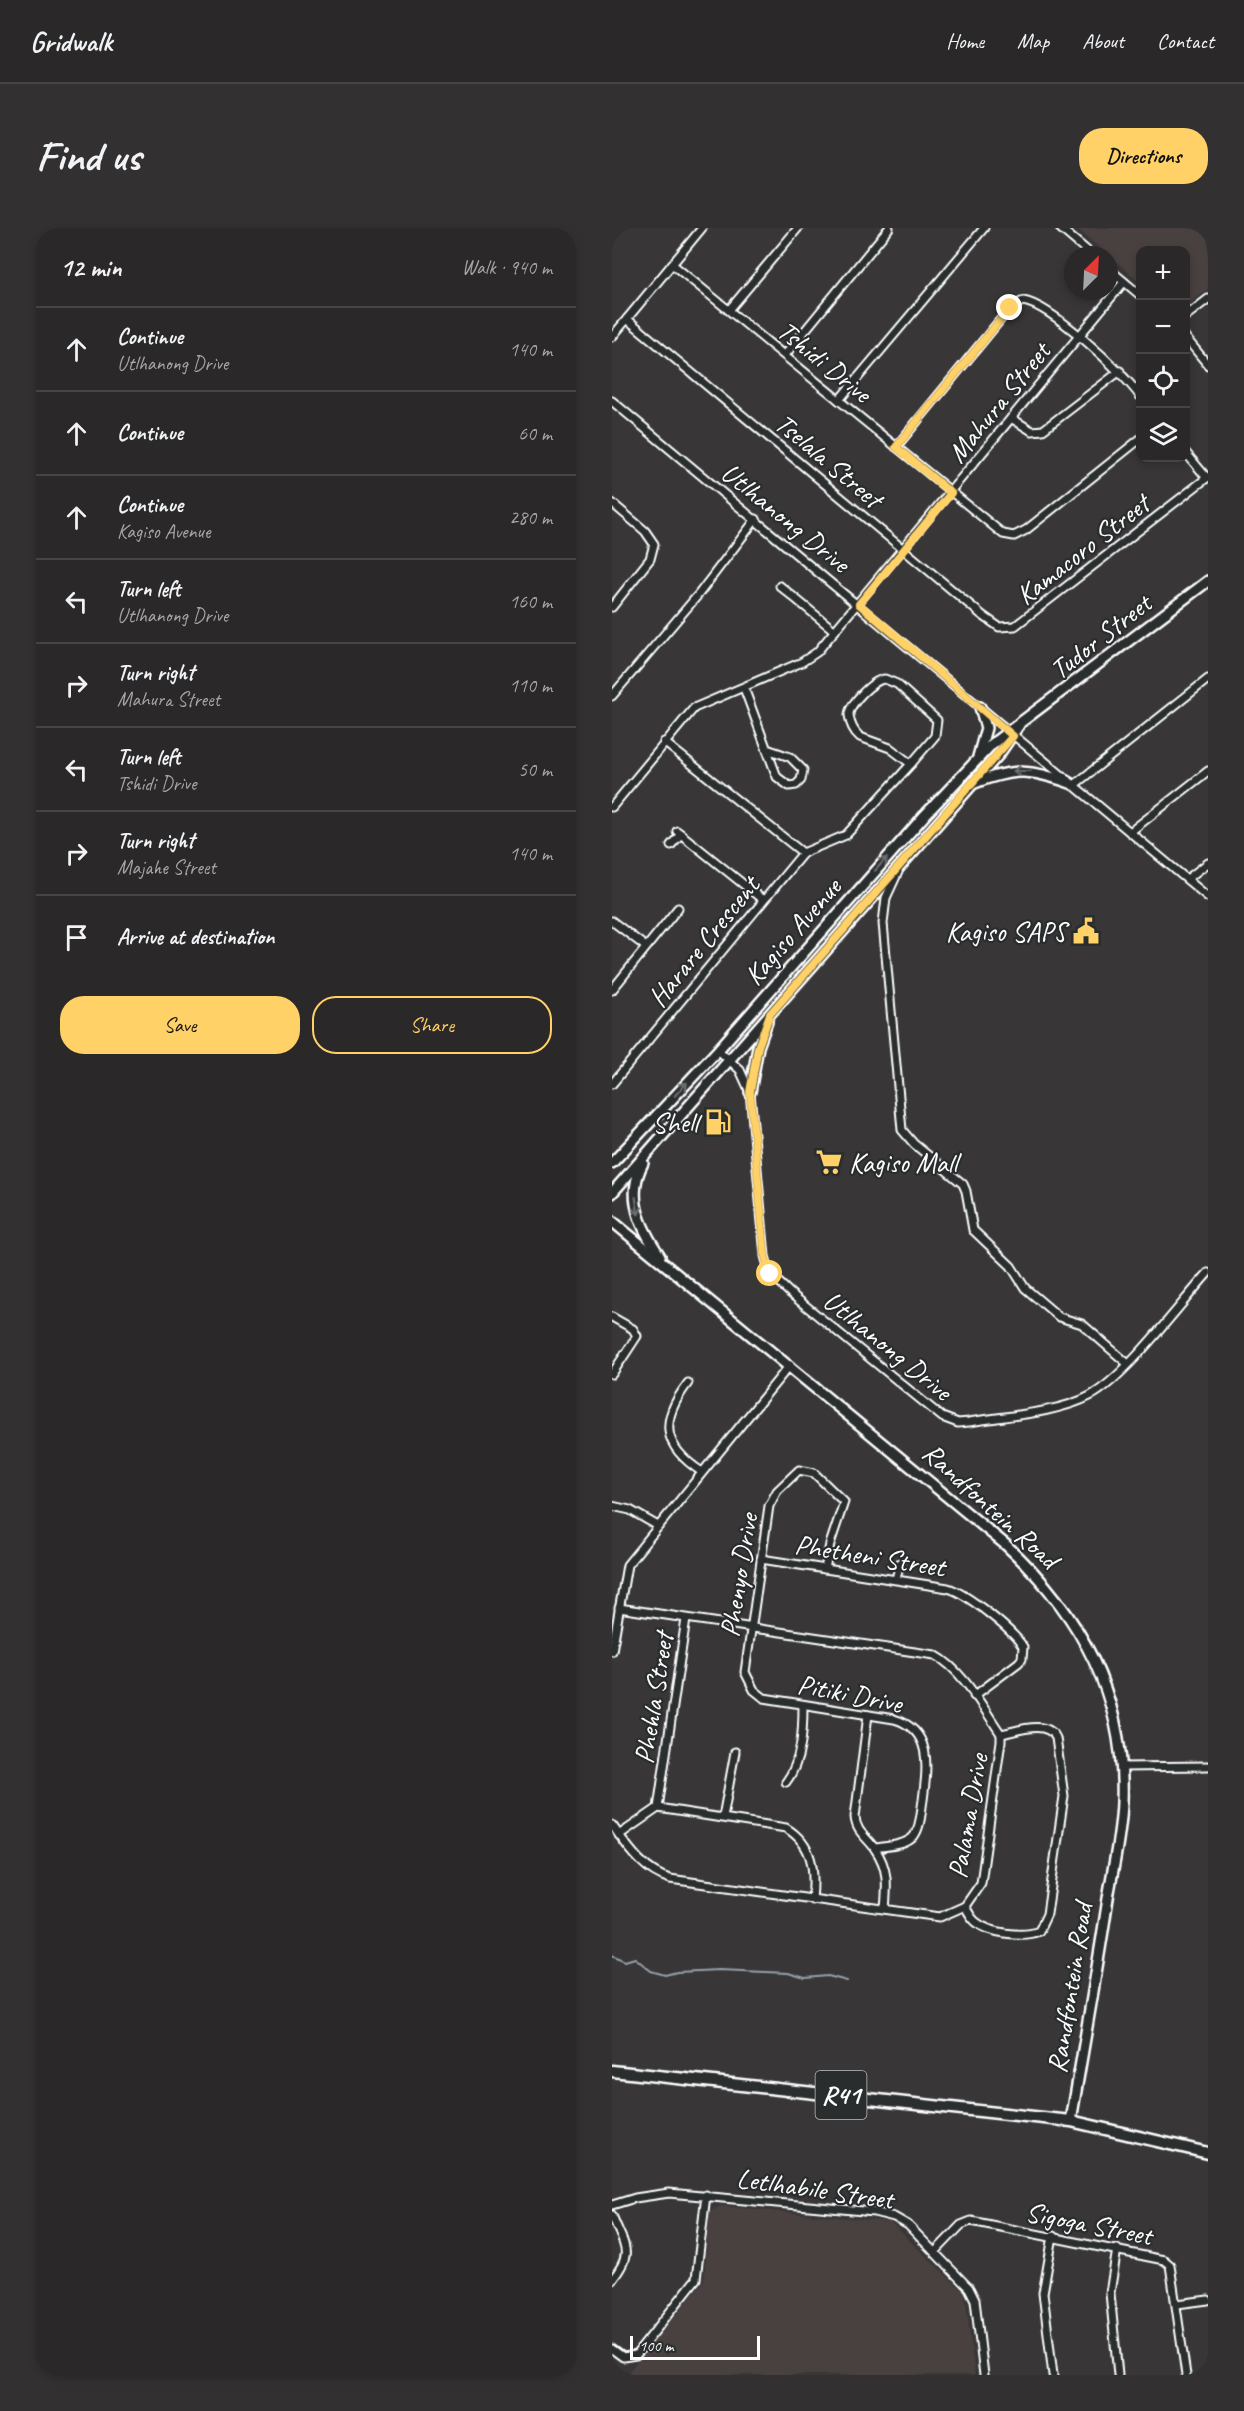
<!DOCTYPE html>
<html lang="en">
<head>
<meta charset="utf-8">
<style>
  :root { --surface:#2a2829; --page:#323031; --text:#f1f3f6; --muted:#a5a6a8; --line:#464446; --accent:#ffd166 }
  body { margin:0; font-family:Caveat,sans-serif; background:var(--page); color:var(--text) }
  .controls { position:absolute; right:18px; top:18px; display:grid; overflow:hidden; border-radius:12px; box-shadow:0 3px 9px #0003 }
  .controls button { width:54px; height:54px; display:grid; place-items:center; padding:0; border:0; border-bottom:2px solid var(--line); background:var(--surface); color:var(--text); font:30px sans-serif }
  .compass { position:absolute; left:452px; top:18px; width:54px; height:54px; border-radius:50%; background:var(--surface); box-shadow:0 3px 9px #0003; rotate:24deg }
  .scale { position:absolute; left:18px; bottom:15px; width:130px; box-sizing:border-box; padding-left:6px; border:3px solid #fff; border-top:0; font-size:16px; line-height:21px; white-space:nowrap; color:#fff; -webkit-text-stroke:4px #2a2d2e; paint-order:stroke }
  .stop { position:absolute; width:18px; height:18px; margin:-14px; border:4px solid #ffd166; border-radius:50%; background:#fff }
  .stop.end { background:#ffd166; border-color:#fff; box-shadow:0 2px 6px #0008 }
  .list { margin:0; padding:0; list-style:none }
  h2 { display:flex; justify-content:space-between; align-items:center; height:78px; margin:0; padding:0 24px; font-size:26px }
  h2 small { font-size:20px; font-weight:400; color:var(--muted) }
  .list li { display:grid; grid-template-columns:39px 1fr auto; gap:18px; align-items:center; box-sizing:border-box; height:84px; padding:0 24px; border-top:2px solid var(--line) }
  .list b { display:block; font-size:22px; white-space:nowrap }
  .list p { margin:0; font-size:20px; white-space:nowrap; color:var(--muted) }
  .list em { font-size:20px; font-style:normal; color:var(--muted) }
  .actions { display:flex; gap:12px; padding:18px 24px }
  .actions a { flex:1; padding:14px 0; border:2px solid var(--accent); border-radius:24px; text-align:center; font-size:21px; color:var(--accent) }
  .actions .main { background:var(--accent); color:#111 }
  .icon { flex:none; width:33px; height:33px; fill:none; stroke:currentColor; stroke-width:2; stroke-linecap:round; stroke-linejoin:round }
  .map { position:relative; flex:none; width:596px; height:2147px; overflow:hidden; border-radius:24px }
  header { display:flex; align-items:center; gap:36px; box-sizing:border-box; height:84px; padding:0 30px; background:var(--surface); border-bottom:2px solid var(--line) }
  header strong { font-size:28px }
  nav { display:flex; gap:33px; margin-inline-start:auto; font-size:21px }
  .intro { display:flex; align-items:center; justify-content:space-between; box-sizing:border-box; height:144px; padding:0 36px }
  h1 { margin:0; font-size:42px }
  .button { padding:15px 27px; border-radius:24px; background:var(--accent); color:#111; font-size:21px; font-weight:700 }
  main { display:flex; gap:36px; padding:0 36px }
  aside { flex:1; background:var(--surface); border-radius:24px; box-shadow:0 3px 9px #0003 }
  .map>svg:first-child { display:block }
  .built { fill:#484141 }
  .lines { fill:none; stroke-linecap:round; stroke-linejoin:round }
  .stream { stroke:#94a1a9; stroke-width:2 }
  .street-casing { stroke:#fff; stroke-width:11 }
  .secondary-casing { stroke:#fff; stroke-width:14 }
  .primary-casing { stroke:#fff; stroke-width:15 }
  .street { stroke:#2a2d2e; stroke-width:7 }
  .secondary { stroke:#2a2d2e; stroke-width:9 }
  .primary { stroke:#2a2d2e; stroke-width:10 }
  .oneway { stroke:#6a6c6d }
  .route { stroke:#ffd166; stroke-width:8 }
  .labels { text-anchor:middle; stroke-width:4.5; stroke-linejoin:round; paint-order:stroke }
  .shield { fill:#2a2d2e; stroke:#bfc0c0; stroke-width:1.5 }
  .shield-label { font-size:27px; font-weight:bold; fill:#fff }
  .street-label { font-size:28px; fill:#fff; stroke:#2a2d2e }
  .poi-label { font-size:28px; fill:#fff; stroke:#2a2d2e; text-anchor:end }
</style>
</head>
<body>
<header>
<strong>Gridwalk</strong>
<nav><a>Home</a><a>Map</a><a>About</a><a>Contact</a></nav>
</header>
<div class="intro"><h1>Find us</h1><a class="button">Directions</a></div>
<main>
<aside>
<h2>12 min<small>Walk · 940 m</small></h2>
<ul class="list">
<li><svg class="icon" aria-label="ahead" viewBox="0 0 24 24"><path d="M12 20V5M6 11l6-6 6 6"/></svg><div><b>Continue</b><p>Utlhanong Drive</p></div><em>140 m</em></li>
<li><svg class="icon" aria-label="ahead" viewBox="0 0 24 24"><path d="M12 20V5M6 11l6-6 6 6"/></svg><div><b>Continue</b></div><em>60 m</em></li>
<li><svg class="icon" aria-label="ahead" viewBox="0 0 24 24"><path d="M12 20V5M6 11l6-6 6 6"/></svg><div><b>Continue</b><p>Kagiso Avenue</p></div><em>280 m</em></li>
<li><svg class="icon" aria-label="left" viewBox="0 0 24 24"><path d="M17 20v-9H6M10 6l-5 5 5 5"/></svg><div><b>Turn left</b><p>Utlhanong Drive</p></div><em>160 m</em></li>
<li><svg class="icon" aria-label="right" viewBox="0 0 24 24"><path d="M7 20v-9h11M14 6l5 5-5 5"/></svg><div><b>Turn right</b><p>Mahura Street</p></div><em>110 m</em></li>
<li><svg class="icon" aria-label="left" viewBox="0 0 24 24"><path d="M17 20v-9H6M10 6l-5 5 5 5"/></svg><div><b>Turn left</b><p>Tshidi Drive</p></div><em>50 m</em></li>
<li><svg class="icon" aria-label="right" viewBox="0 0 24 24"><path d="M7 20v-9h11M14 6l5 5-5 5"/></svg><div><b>Turn right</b><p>Majahe Street</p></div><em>140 m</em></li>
<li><svg class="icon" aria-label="arrive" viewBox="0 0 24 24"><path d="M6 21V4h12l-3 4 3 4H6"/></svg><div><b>Arrive at destination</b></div></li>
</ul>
<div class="actions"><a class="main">Save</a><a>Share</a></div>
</aside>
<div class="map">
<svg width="596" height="2147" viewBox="0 0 596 2147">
  <rect width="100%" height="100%" fill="#383637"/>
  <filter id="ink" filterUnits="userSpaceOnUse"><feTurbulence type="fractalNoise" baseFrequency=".0167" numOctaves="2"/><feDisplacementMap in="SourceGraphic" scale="12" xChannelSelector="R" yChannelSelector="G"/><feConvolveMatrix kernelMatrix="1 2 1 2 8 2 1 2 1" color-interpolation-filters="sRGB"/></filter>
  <g filter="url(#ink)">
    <g class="built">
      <path d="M464 0H596V61L574 78V22H528V54Z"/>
      <path d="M109 1978 278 1994 353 2065 363 2147H14L92 2052 97 1984Z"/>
    </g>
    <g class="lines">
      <path class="stream" d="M0 1727 13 1733 23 1730 39 1743 53 1747 65 1744 107 1742 176 1745 193 1750 216 1748 235 1753"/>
      <g class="street-casing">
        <g id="street">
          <path d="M448 0 480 27"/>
          <path d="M60 36 391 306 402 308 414 302 528 211"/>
          <path d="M497 41 528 67"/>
          <path d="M117 82 186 0"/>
          <path d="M574 88 596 71"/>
          <path d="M15 91 370 387 387 399 403 398 596 249"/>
          <path d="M0 109 90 0"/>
          <path d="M574 110 596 137"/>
          <path d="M173 127 277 0"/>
          <path d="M227 172 372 0"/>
          <path d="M0 173 596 669"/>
          <path d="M399 190 420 203 431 202 508 143"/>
          <path d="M284 219 398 80 411 73C439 77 510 143 528 168"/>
          <path d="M574 225 595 250"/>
          <path d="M0 275 33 303 42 316 38 331 0 379"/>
          <path d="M168 358 223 403"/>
          <path d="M273 451 285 456 325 492 323 508 299 536 278 520 248 509C242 504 238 495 237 487 237 476 262 451 273 451Z"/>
          <path d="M132 460 165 549 177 558 184 557 189 552 191 542 178 529 155 521"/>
          <path d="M0 468 86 367 144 291"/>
          <path d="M52 514 191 625"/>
          <path d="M461 558 596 451"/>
          <path d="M0 579 82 480 190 434 205 424 512 54"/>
          <path d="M65 603 151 672"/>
          <path d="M518 604 596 543"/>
          <path d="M59 617 69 606"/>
          <path d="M191 625 234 607 299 536"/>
          <path d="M286 644 274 670 271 695 290 902 302 916 351 956 354 963 361 1002 399 1038 413 1060 447 1089 470 1096 516 1136"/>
          <path d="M575 651 596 635"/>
          <path d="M0 693 34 719"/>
          <path d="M0 762 66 680"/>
          <path d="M106 822 128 842 138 864 153 1028 158 1046 178 1065 330 1189 346 1195 357 1194C393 1188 446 1185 478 1168 513 1150 568 1076 596 1045"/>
          <path d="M0 856 191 625"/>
          <path d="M0 1089 21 1101 25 1108 0 1146"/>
          <path d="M76 1155C47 1193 50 1218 90 1244"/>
          <path d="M0 1278 18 1282 46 1298"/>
          <path d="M149 1331 336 1360C354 1365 402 1403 411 1419L410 1431 406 1435 362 1468"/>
          <path d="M213 1341 218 1316 232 1274 202 1245 187 1242 165 1263 157 1278 133 1444 142 1462 152 1470 282 1491C321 1502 315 1540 311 1572 309 1583 309 1599 302 1608 294 1618 274 1618 263 1620"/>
          <path d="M284 1351 288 1335"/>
          <path d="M0 1423 15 1337 178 1137"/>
          <path d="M256 1487 243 1589C244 1604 255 1609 263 1621 277 1641 275 1658 273 1681"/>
          <path d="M510 1539 596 1538"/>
          <path d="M174 1554C190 1533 191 1503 191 1477"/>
          <path d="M46 1580 174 1600C202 1617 203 1643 200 1672"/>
          <path d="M111 1589 123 1524"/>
          <path d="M0 1597C16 1619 31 1643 58 1651L328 1689 353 1678 369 1655 389 1513V1506C371 1480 351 1442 323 1427L7 1380"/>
          <path d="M7 1607 46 1580 74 1391"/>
          <path d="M353 1678C356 1684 359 1690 364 1694 377 1705 411 1710 427 1703L435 1686 452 1568 444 1510C435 1491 405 1503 389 1506"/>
          <path d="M0 1977 23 1970 57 1965 262 1984 282 1989 296 1997 357 2060 363 2072 372 2147"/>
          <path d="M0 1987C12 2019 23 2023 0 2052"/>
          <path d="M441 2008 431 2065 441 2147"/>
          <path d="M505 2021 498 2065 506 2147"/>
          <path d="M323 2024 349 1997 359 1993 552 2032 558 2037 574 2147"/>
          <path d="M565 2076 596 2072"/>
          <path d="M0 2121 11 2129 24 2127 84 2051 94 1967"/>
        </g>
      </g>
      <g class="secondary-casing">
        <g id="secondary">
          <path d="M366 529 374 500 368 479"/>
          <path d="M363 555C403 540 418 541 458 555"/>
          <path d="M138 864 146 819 155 794"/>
          <path d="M0 935 106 822 313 587 380 516 596 353"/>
          <path d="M31 935C13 969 29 1000 48 1028"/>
          <path d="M0 965 387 526 407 497"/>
          <path d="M0 993 394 1317C469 1386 514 1469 510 1574 509 1608 500 1643 495 1677 484 1749 471 1821 459 1893"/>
        </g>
      </g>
      <g class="primary-casing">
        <path id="primary" d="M0 1843 459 1893 596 1925"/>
      </g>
      <use href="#street" class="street"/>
      <use href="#secondary" class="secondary"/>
      <use href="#primary" class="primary"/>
    </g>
    <defs><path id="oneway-shaft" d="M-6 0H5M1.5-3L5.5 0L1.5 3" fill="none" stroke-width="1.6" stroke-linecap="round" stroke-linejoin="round" transform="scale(1.5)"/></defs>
    <g class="oneway">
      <use href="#oneway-shaft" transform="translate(410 543) rotate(179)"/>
      <use href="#oneway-shaft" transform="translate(269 636) rotate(-48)"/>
      <use href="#oneway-shaft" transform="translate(69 861) rotate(-47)"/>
      <use href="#oneway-shaft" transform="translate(25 978) rotate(81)"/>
    </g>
  </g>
  <g class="lines" filter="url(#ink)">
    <path class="route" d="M158 1046 153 1028 138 864 146 819 158 786 401 508 247 376 339 265 284 219 398 80"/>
  </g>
  <defs>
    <g id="civic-bare" transform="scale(2.07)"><path d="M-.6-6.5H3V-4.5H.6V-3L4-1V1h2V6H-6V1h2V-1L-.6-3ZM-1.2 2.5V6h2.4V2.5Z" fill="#ffd166" stroke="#2a2d2e" stroke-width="2.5" paint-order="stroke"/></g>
    <g id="fuel-bare" transform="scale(2.07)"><path d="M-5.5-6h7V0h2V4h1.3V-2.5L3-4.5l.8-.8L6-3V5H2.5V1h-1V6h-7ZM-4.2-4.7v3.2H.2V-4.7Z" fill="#ffd166" stroke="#2a2d2e" stroke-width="2.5" paint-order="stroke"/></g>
    <g id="supermarket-bare" transform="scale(2.07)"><path d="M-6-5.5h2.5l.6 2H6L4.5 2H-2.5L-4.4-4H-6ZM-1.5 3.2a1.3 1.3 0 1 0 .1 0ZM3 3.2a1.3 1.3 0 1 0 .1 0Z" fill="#ffd166" stroke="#2a2d2e" stroke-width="2.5" paint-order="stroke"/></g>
  </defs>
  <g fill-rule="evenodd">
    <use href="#civic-bare" x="474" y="703"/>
    <use href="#fuel-bare" x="106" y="894"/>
    <use href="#supermarket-bare" x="217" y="934"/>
  </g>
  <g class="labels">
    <rect class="shield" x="203.5" y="1843" width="51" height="48" rx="4.5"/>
    <g class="shield-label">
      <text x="229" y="1876">R41</text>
    </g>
    <g class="street-label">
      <text transform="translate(213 133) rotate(39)" y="10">Tshidi Drive</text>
      <text transform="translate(386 174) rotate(-51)" y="10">Mahura Street</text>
      <text transform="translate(217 232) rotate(40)" y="10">Tselala Street</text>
      <text transform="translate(174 289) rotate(39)" y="10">Utlhanong Drive</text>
      <text transform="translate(470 321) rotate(-38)" y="10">Kamacoro Street</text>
      <text transform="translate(488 408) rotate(-38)" y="10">Tudor Street</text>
      <text transform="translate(180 703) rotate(-49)" y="10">Kagiso Avenue</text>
      <text transform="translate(91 713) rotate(-51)" y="10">Harare Crescent</text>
      <text transform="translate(276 1117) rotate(39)" y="10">Utlhanong Drive</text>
      <text transform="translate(379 1277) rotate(42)" y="10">Randfontein Road</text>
      <text transform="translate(258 1327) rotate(9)" y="10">Phetheni Street</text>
      <text transform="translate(126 1347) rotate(-81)" y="10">Phenyo Drive</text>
      <text transform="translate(238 1465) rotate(11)" y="10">Pitiki Drive</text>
      <text transform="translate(41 1470) rotate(-81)" y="10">Phehla Street</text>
      <text transform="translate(355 1588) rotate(-80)" y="10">Palama Drive</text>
      <text transform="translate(457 1760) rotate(-81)" y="10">Randfontein Road</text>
      <text transform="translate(203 1960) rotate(8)" y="10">Letlhabile Street</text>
      <text transform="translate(477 1995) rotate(11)" y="10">Sigoga Street</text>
    </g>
    <g class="poi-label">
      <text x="454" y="713">Kagiso SAPS</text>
      <text x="86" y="904">Shell</text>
      <text x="237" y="944" text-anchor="start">Kagiso Mall</text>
    </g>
  </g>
</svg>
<div class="controls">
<button>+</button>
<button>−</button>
<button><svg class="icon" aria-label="locate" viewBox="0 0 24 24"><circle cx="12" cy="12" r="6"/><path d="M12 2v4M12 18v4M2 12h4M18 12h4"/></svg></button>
<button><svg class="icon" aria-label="layers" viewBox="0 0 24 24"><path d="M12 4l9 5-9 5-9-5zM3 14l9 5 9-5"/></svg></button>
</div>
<svg class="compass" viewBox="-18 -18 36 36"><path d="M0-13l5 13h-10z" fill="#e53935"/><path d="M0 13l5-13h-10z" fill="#a5a6a8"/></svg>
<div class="scale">100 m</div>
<div class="stop" style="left:158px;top:1046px"></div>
<div class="stop end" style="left:398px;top:80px"></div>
</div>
</main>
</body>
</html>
